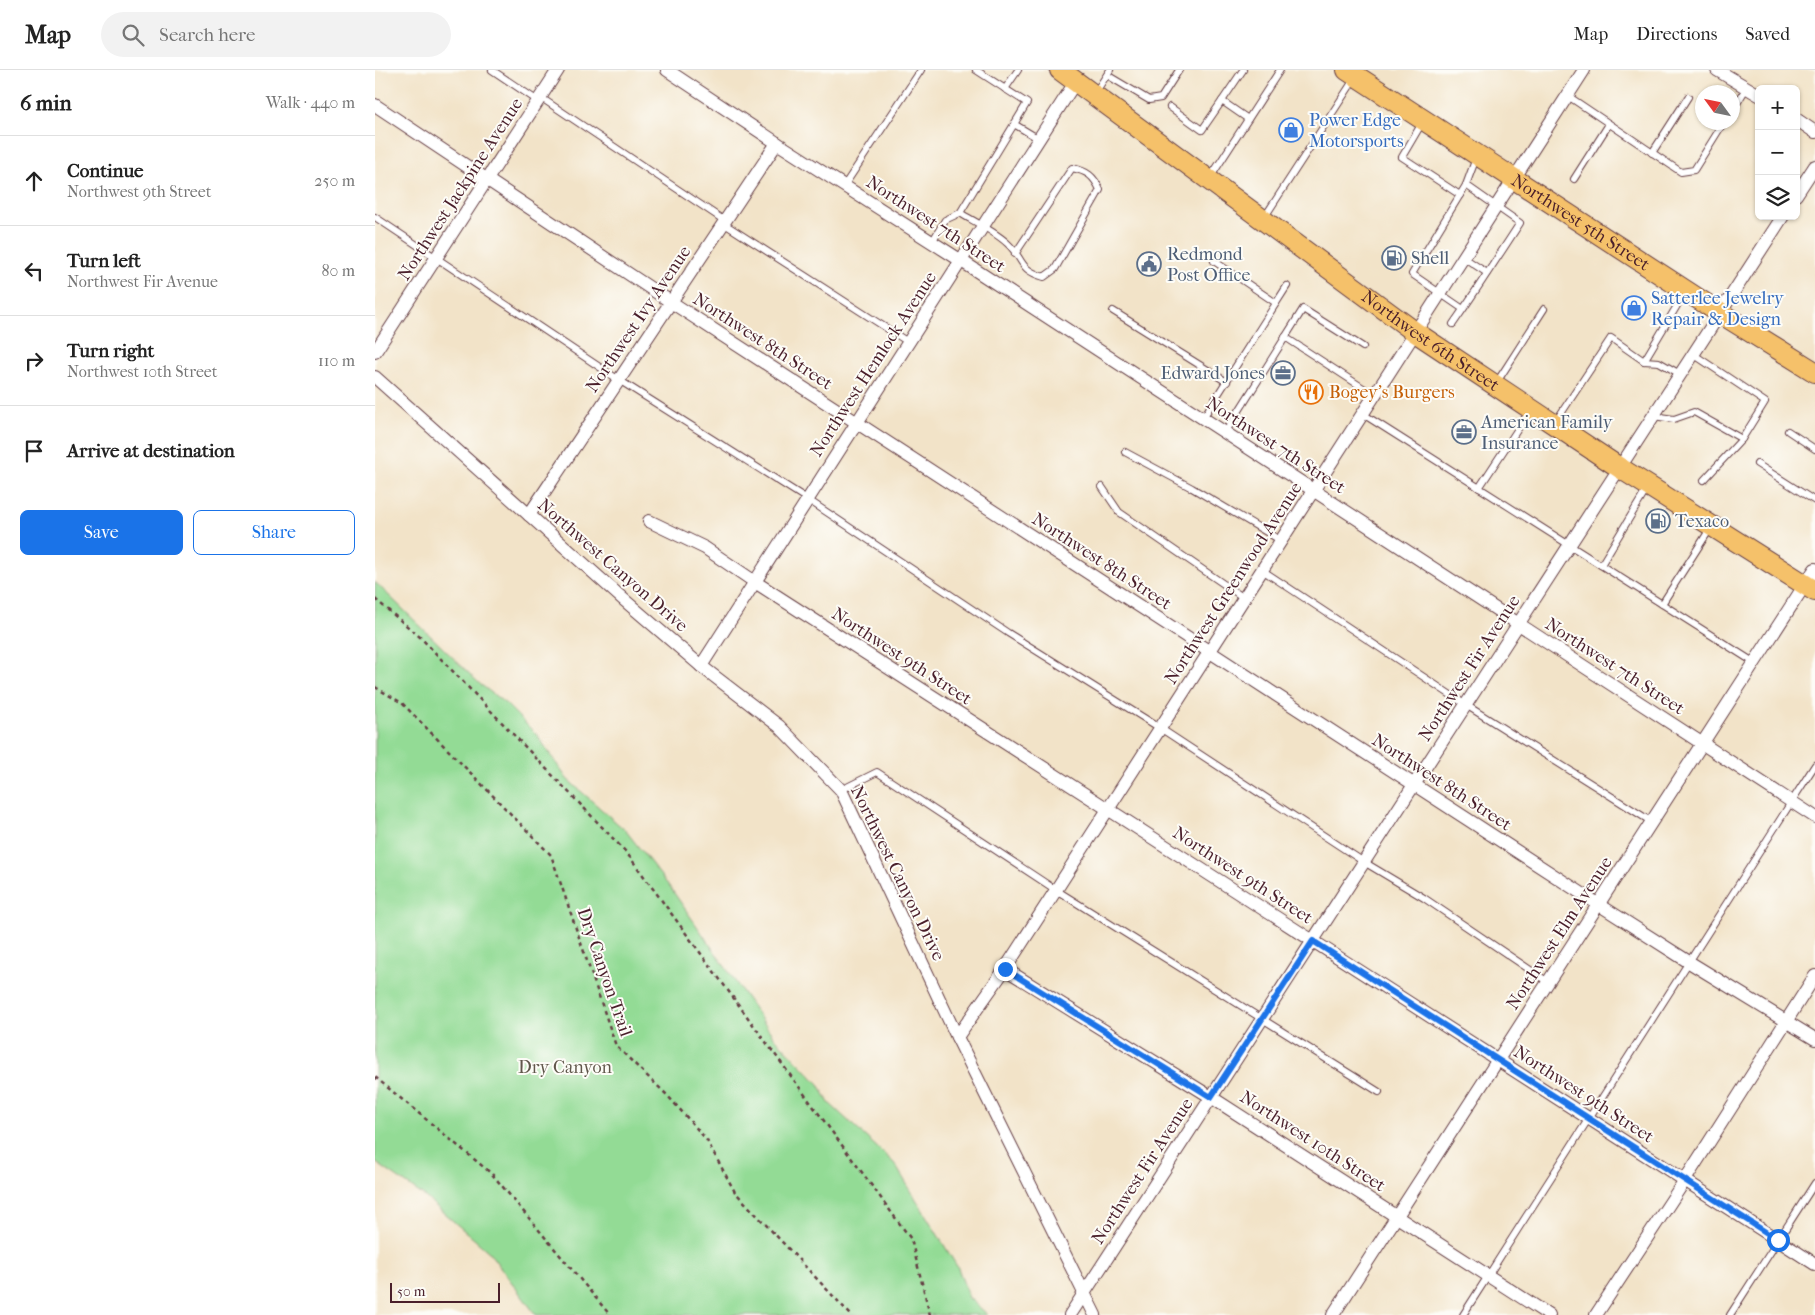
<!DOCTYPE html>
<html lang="en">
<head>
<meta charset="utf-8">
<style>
  :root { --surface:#fff; --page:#f2f2f2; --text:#222; --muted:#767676; --line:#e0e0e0; --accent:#1a73e8 }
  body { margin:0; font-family:"IM FELL French Canon",serif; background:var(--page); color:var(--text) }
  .controls { position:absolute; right:15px; top:15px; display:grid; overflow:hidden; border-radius:8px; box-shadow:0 1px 4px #0004 }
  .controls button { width:45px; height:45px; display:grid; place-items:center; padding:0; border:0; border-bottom:1px solid var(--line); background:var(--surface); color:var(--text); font:25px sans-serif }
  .compass { position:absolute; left:1320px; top:15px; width:45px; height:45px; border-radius:50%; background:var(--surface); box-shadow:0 1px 4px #0004; rotate:303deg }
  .scale { position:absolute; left:15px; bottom:12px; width:110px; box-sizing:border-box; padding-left:5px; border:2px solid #4a1f2b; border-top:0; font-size:14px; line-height:18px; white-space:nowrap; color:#4a1f2b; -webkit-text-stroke:4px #fdfcf7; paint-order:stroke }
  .stop { position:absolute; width:15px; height:15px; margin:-11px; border:4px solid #1a73e8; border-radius:50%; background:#fff }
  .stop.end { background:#1a73e8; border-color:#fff; box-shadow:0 1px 5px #0008 }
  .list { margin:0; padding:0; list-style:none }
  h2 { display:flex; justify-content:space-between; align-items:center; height:65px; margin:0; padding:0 20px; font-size:21px }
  h2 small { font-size:16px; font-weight:400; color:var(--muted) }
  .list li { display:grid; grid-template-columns:32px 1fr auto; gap:15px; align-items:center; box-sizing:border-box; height:90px; padding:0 20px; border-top:1px solid var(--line) }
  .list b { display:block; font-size:19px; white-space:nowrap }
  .list p { margin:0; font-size:16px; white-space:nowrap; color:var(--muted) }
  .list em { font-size:16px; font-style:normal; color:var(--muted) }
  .actions { display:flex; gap:10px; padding:15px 20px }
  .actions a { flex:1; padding:11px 0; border:1px solid var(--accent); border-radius:8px; text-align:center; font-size:18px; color:var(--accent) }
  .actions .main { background:var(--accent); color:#fff }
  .icon { flex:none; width:28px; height:28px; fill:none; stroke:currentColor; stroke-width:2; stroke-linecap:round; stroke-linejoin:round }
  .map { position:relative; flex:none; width:1440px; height:1245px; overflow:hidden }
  header { display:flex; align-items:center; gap:30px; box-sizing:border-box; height:70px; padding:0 25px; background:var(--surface); border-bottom:1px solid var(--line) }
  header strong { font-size:24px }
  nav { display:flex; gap:28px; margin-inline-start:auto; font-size:18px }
  .search { width:350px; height:45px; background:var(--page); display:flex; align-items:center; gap:12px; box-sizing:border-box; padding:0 18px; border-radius:28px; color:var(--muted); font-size:19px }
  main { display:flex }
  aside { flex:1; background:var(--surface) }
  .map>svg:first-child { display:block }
  .green { fill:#93db95; stroke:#6e7d60 }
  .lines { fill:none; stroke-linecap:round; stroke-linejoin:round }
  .service-casing { stroke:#633c43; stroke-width:8 }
  .minor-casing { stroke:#633c43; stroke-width:14 }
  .primary-casing { stroke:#633c43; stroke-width:22 }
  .path { stroke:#633c43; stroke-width:2.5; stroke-dasharray:4 4; stroke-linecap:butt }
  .service { stroke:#fff; stroke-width:6 }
  .minor { stroke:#fff; stroke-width:12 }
  .primary { stroke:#f5c16b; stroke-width:20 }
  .route { stroke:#1a73e8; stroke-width:6 }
  .labels { text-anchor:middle; stroke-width:4; stroke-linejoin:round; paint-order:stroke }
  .shop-label { font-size:18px; fill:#366cbe; stroke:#fdfcf7; text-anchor:start }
  .street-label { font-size:18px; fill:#4a1f2b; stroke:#fdfcf7 }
  .service-label { font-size:18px; fill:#4e5e75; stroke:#fdfcf7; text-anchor:start }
  .food-label { font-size:18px; fill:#c56008; stroke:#fdfcf7; text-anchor:start }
  .park-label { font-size:18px; fill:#60574b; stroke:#fdfcf7 }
</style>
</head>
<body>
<header>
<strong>Map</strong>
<div class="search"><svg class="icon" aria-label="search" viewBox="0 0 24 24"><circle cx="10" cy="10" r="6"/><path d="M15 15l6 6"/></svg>Search here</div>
<nav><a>Map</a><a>Directions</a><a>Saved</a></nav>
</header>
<main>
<aside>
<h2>6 min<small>Walk · 440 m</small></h2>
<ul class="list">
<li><svg class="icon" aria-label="ahead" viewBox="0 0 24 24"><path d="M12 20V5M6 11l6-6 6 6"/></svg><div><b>Continue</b><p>Northwest 9th Street</p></div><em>250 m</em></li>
<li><svg class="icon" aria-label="left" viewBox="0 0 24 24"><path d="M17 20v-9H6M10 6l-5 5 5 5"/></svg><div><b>Turn left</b><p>Northwest Fir Avenue</p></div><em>80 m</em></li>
<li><svg class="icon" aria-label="right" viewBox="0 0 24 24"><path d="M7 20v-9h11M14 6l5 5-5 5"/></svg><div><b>Turn right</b><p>Northwest 10th Street</p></div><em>110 m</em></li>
<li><svg class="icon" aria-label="arrive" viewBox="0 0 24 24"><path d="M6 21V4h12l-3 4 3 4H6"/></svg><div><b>Arrive at destination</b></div></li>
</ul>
<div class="actions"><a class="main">Save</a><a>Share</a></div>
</aside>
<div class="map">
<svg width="1440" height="1245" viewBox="0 0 1440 1245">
  <rect width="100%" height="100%" fill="#fdfcf7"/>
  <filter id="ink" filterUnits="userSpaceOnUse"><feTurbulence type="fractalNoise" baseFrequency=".02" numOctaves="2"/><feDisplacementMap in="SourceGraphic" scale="10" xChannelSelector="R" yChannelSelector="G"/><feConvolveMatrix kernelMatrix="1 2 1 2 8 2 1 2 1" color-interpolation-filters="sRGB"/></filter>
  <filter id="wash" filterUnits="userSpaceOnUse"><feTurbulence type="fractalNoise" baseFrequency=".0096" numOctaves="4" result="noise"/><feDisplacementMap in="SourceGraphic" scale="20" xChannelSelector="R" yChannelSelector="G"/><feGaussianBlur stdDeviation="1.12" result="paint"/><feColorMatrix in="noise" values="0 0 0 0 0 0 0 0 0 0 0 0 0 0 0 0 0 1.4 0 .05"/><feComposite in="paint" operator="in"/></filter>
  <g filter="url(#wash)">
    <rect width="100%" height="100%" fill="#f2e3c8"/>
    <path class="green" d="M0 512 105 614 131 634 162 665 192 709 251 761 297 820 398 966 444 1014 454 1033 519 1093 583 1198 594 1228 613 1245H161L114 1182 49 1126 0 1092Z"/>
  </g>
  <g filter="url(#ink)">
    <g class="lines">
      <g class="service-casing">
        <g id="service">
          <path d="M117 0 163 31"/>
          <path d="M601 0 652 33 585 143C600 152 619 161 632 173 649 188 642 199 669 207L680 199 725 120C719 106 712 101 697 98L640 184"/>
          <path d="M868 0 847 31 873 49"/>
          <path d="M732 5 774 30 786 28 804 0"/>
          <path d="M630 19 643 0"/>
          <path d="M720 23 735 0"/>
          <path d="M1193 26 1306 102 1319 100 1349 52"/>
          <path d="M165 27 350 151"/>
          <path d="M795 37 827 60 847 31"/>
          <path d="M1358 40 1372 17"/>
          <path d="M1047 53 1027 87 1085 125"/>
          <path d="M639 54 664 69"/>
          <path d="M1277 83 1313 27"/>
          <path d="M835 108 905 0"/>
          <path d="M1199 109 1234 54"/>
          <path d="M1091 115 1101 88"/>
          <path d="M469 116 546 0"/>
          <path d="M0 147 244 310 432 429 633 563 785 658 989 792 1049 828 1173 912"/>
          <path d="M889 148 980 8"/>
          <path d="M348 153 533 272"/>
          <path d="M557 172 570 150 585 143"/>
          <path d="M1088 187 1112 203"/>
          <path d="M839 191 901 233"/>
          <path d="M738 241 852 312"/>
          <path d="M1078 254C1101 221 1123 187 1145 153L1091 115 1037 204 1088 239"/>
          <path d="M910 267 999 325"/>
          <path d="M1269 291 1309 224"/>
          <path d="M1122 312 1169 239"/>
          <path d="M988 344 1380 593"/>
          <path d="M1278 346 1299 349 1319 342 1367 369 1390 332 1318 284"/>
          <path d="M828 348 912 216"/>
          <path d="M1181 351 1236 268 1269 291 1284 292 1305 304"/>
          <path d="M1413 361 1440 379"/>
          <path d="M850 363 928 239 988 277"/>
          <path d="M750 382 817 418 905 470"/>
          <path d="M1382 394 1440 431"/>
          <path d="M1329 410 1367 369"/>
          <path d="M727 417 744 442 869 528"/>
          <path d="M1104 418 1154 342"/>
          <path d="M1226 495 1272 419"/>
          <path d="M887 500 1091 635 1277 752"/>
          <path d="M1287 534 1335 459"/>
          <path d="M466 720 502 702 681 820 1004 1022"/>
          <path d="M1088 1245 1440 695"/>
          <path d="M1355 1245 1440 1113"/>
        </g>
      </g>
      <g class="minor-casing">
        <g id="minor">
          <path d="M292 0 402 73 585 190 1440 747"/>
          <path d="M1342 0 1384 25"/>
          <path d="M0 35 296 232 1223 834 1314 892 1440 969"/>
          <path d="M1421 49 1440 62"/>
          <path d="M1421 125 1440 96"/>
          <path d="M0 282 183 0"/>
          <path d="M0 307 248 529 326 596 404 656 466 720 582 967 720 1245"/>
          <path d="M154 445 402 73"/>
          <path d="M274 451 330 478 380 512 1440 1194"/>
          <path d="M326 596 701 11"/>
          <path d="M630 899 836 1027 1174 1245"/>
          <path d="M582 967 630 899 681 820 1209 0"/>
          <path d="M695 1245 1408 146"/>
          <path d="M958 1245 1440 499"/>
          <path d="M1221 1245 1310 1110 1440 906"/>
        </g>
      </g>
      <g class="primary-casing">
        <g id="primary">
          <path id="s1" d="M685 0 1040 262 1245 398 1440 521"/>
          <path id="s2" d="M972 0 1345 243 1440 302"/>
        </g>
      </g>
      <g class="path">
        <path d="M0 529 45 567 251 782 536 1169 555 1245"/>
        <path d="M0 617 27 633 176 785 241 976 292 1025 331 1069 360 1122 476 1245"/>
        <path d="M0 1007 117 1104 235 1245"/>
      </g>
      <use href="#service" class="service"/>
      <use href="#minor" class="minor"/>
      <use href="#primary" class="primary"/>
    </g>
  </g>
  <g class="lines" filter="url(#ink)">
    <path class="route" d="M630 899 836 1027 938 871 1403 1170"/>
  </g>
  <defs>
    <g id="shop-ring" transform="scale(1.25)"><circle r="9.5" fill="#fdfcf7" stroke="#3f7fe0" stroke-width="1.5"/><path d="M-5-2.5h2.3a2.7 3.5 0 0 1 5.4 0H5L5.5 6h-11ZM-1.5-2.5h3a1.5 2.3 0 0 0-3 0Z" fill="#3f7fe0"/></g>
    <g id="fuel-ring" transform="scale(1.25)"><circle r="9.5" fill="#fdfcf7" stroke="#5c6f8a" stroke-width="1.5"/><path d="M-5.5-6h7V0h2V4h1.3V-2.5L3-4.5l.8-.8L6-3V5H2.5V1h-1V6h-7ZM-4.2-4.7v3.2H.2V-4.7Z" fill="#5c6f8a"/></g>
    <g id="civic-ring" transform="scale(1.25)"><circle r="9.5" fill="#fdfcf7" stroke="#5c6f8a" stroke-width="1.5"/><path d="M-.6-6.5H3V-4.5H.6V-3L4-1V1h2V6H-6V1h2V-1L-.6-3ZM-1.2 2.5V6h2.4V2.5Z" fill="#5c6f8a"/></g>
    <g id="office-ring" transform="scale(1.25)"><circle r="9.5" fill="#fdfcf7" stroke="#5c6f8a" stroke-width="1.5"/><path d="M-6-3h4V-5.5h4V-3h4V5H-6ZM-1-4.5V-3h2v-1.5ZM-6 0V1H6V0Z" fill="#5c6f8a"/></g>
    <g id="restaurant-ring" transform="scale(1.25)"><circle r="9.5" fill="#fdfcf7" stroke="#e8710a" stroke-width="1.5"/><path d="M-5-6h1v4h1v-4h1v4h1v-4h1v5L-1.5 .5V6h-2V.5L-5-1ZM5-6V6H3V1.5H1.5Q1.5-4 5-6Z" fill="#e8710a"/></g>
  </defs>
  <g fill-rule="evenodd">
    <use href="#shop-ring" x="916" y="60"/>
    <use href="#fuel-ring" x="1019" y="188"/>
    <use href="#civic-ring" x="774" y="194"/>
    <use href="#shop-ring" x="1259" y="238"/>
    <use href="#office-ring" x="908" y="303"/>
    <use href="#restaurant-ring" x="936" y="322"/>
    <use href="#office-ring" x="1089" y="362"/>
    <use href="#fuel-ring" x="1283" y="451"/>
  </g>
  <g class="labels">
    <g class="shop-label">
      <text x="934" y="56">Power Edge<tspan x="934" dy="21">Motorsports</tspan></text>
      <text x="1276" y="234">Satterlee Jewelry<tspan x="1276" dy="21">Repair &amp; Design</tspan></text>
    </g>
    <g class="street-label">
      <text transform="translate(85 119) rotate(-57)" y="6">Northwest Jackpine Avenue</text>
      <text dy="6" stroke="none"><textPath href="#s2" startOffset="279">Northwest 5th Street</textPath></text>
      <text transform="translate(561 154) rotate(33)" y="6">Northwest 7th Street</text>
      <text transform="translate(263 249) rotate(-56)" y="6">Northwest Ivy Avenue</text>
      <text dy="6" stroke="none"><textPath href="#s1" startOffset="459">Northwest 6th Street</textPath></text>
      <text transform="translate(388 271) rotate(33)" y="6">Northwest 8th Street</text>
      <text transform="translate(498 294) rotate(-57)" y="6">Northwest Hemlock Avenue</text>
      <text transform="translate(901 375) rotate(33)" y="6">Northwest 7th Street</text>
      <text transform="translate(727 491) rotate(33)" y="6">Northwest 8th Street</text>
      <text transform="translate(238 495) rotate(41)" y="6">Northwest Canyon Drive</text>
      <text transform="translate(858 513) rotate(-57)" y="6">Northwest Greenwood Avenue</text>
      <text transform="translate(527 586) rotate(33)" y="6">Northwest 9th Street</text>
      <text transform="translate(1240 596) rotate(33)" y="6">Northwest 7th Street</text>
      <text transform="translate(1094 598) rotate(-57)" y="6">Northwest Fir Avenue</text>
      <text transform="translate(1067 712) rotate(33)" y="6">Northwest 8th Street</text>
      <text transform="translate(523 803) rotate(64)" y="6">Northwest Canyon Drive</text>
      <text transform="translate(868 805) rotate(33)" y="6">Northwest 9th Street</text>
      <text transform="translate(1184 863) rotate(-57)" y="6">Northwest Elm Avenue</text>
      <text transform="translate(230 902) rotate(71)" y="6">Dry Canyon Trail</text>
      <text transform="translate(1209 1024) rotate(33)" y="6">Northwest 9th Street</text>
      <text transform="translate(938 1071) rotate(33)" y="6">Northwest 10th Street</text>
      <text transform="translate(767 1101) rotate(-57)" y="6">Northwest Fir Avenue</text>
    </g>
    <g class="service-label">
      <text x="792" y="190">Redmond<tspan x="792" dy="21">Post Office</tspan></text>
      <text x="1036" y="194">Shell</text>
      <text x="890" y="309" text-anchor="end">Edward Jones</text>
      <text x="1106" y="358">American Family<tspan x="1106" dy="21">Insurance</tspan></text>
      <text x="1300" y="457">Texaco</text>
    </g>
    <g class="food-label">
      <text x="954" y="328">Bogey's Burgers</text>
    </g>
    <g class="park-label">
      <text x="190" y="1003">Dry Canyon</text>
    </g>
  </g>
</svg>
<div class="controls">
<button>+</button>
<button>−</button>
<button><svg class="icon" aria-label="layers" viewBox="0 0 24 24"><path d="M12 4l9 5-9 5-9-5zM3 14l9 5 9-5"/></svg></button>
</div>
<svg class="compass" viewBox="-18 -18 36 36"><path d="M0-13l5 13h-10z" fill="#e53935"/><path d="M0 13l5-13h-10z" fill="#767676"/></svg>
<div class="scale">50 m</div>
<div class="stop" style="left:1403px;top:1170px"></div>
<div class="stop end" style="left:630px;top:899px"></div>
</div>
</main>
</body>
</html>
